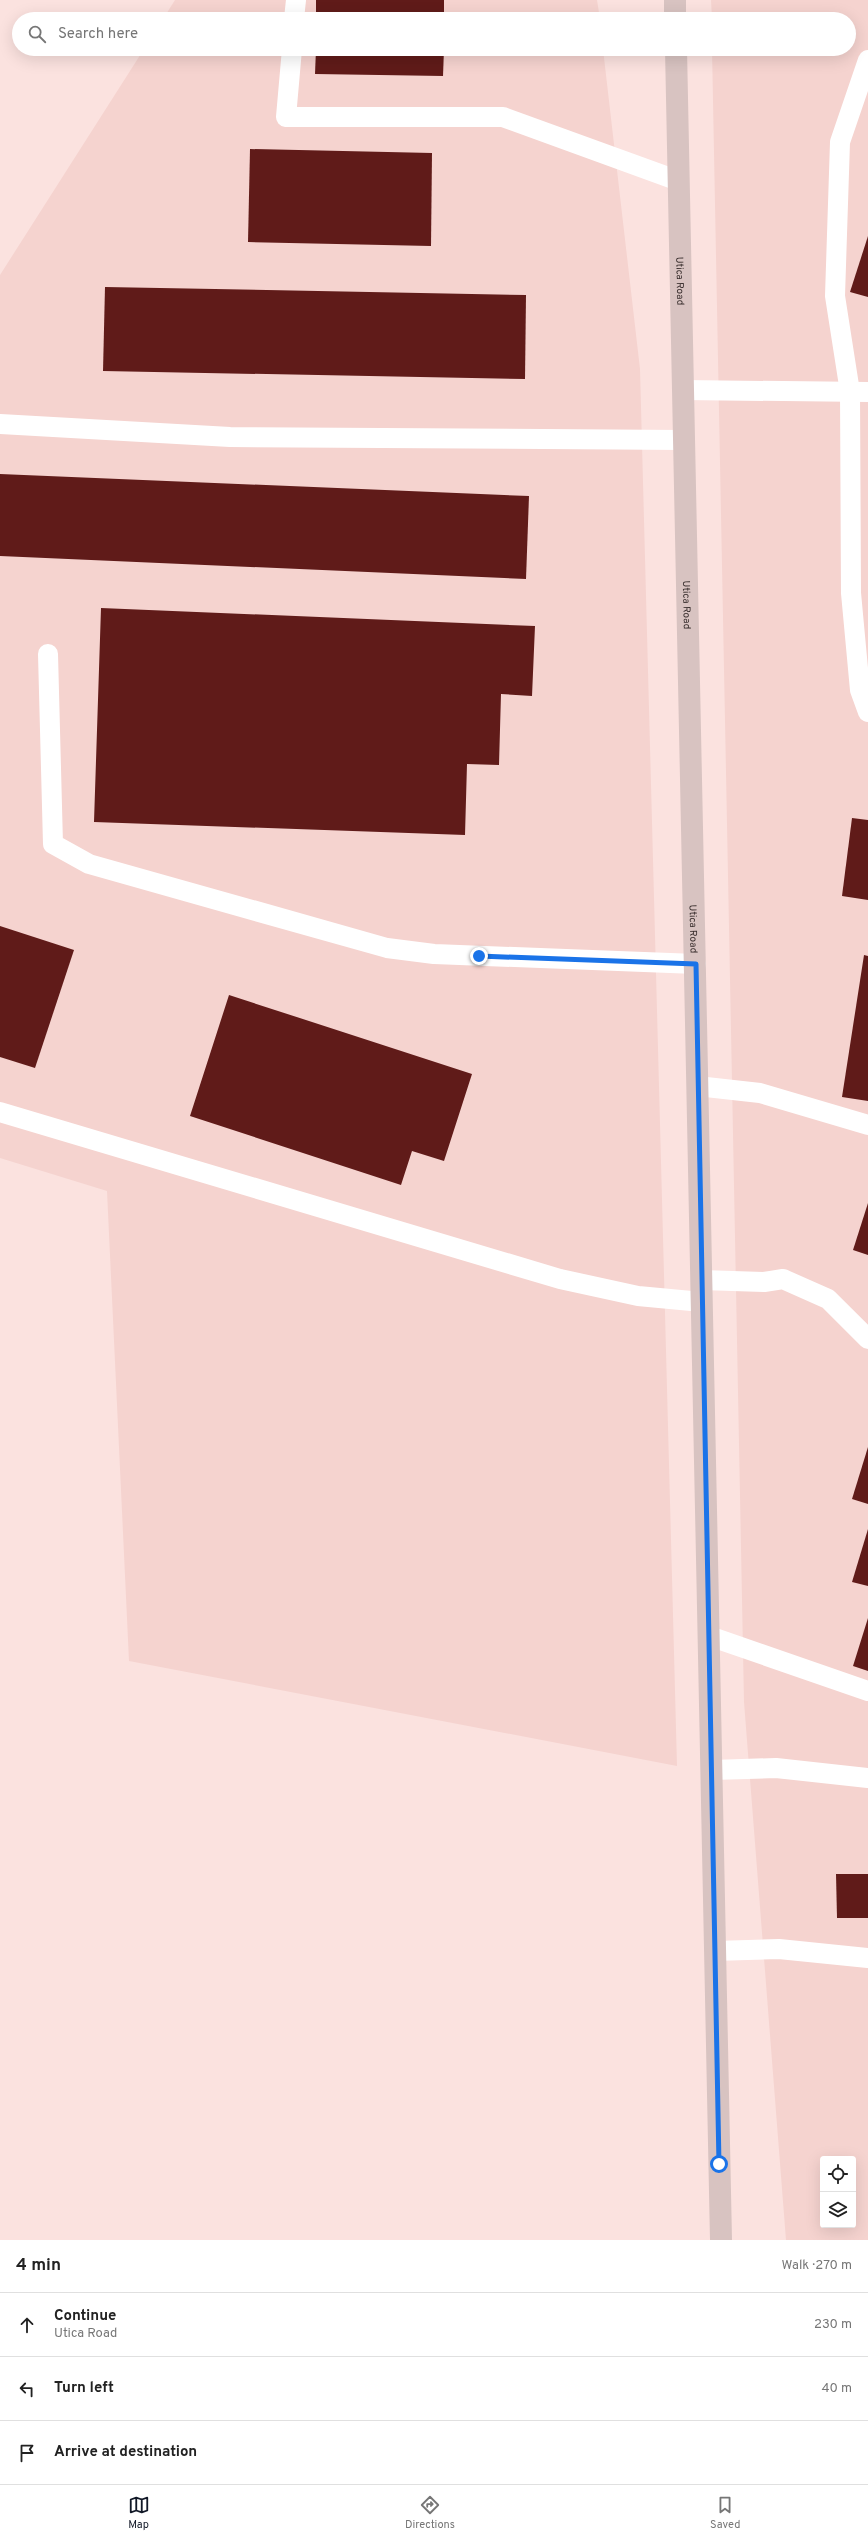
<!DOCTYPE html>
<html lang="en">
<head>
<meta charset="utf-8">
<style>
  :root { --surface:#fff; --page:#f2f2f2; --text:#222; --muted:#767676; --line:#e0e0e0; --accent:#111827 }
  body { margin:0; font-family:Overpass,sans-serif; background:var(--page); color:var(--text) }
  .controls { position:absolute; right:12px; bottom:12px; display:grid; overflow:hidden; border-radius:4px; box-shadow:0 4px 16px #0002 }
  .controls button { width:36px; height:36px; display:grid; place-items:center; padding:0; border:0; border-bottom:1px solid var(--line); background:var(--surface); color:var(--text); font:20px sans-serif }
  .stop { position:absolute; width:12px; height:12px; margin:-9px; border:3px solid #1a73e8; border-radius:50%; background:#fff }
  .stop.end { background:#1a73e8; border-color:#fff; box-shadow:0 1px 4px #0008 }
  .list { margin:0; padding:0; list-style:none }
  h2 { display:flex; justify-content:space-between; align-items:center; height:52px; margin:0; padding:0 16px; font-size:17px }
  h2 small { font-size:13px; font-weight:400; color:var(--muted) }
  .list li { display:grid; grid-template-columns:26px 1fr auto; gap:12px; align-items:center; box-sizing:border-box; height:64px; padding:0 16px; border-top:1px solid var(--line) }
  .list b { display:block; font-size:15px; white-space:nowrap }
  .list p { margin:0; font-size:13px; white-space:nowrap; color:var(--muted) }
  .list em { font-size:13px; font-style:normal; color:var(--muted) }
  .icon { flex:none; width:22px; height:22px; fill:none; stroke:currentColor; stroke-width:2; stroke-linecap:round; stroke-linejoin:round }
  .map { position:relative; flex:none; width:868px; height:2240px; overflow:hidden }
  .search { position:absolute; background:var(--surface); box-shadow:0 4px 16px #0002; left:12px; right:12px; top:12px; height:44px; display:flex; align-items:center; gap:10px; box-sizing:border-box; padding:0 14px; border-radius:22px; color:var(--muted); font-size:15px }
  .sheet { height:244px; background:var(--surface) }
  nav { display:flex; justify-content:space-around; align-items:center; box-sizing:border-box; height:56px; border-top:1px solid var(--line); background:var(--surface); font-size:11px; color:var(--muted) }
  nav a { display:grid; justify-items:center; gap:2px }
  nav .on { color:var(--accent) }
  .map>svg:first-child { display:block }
  .built { fill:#f5d3cf; fill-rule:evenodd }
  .building { fill:#601b19 }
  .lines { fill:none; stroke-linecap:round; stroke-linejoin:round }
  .lane { stroke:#fff; stroke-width:20 }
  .secondary { stroke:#d8c3c1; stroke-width:22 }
  .route { stroke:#1a73e8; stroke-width:5 }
  .labels { text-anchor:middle; stroke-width:4; stroke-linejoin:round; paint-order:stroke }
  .street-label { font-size:10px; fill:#372d2c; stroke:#fff }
</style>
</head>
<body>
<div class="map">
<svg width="868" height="2240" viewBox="0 0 868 2240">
  <rect width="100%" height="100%" fill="#fbe2df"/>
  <g class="built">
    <path d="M175 0H597L600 19H163Z"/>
    <path d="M711 0H868V2240H786L744 1702 712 49H849V19H712ZM823 2159H853V2225H823Z"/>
    <path d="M144 49H603L640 369 677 1766 129 1661 107 1191 0 1158V275Z"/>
  </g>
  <g class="building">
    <rect x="316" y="0" width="128" height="19"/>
    <path d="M316 49H444L443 76 315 74Z"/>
    <path d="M250 149 432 153 431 246 248 242Z"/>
    <path d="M868 236V297L850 292Z"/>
    <path d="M105 287 526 295 525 379 103 371Z"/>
    <path d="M0 474 529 496 526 579 0 556Z"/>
    <path d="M101 608 535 626 532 696 501 694 499 765 467 764 465 835 94 822Z"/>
    <path d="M852 818 868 820V900L842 896Z"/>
    <path d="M0 926 74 950 35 1068 0 1057Z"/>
    <path d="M864 955 868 956V1101L842 1097Z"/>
    <path d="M229 995 472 1074 444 1161 412 1151 401 1185 190 1116Z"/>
    <path d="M868 1203V1255L853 1250Z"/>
    <path d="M868 1447V1504L852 1499Z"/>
    <path d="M868 1529V1586L852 1582Z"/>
    <path d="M868 1618V1671L853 1666Z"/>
    <path d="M836 1874H868V1918H837Z"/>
  </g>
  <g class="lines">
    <g class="lane">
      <path d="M294 19 296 0"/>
      <path d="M292 49 286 117H503L679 181"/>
      <path d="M868 60 840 142 835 296 850 392 851 593 860 690 868 712"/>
      <path d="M682 390 868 392"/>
      <path d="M0 424 230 437 684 440"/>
      <path d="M48 654 53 844 89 864 387 948 434 954 696 964"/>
      <path d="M697 1086 760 1093 868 1125"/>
      <path d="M0 1112 560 1279 638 1296 702 1302"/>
      <path d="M701 1280 764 1282 783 1279 828 1299 868 1339"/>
      <path d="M709 1636 868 1691"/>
      <path d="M712 1770 776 1768 868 1778"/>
      <path d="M715 1951 779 1949 868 1958"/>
    </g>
    <g class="secondary">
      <path d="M675 0V19"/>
      <path id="s1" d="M676 49 721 2240"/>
    </g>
  </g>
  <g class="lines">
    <path class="route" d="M479 956 696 964 719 2164"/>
  </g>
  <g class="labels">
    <g class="street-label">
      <text dy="4" stroke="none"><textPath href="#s1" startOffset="232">Utica Road</textPath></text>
      <text dy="4" stroke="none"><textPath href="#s1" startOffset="556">Utica Road</textPath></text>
      <text dy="4" stroke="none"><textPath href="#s1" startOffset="880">Utica Road</textPath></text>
    </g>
  </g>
</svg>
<div class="controls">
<button><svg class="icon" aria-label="locate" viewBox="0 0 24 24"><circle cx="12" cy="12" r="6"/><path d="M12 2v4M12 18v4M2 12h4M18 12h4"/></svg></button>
<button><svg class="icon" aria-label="layers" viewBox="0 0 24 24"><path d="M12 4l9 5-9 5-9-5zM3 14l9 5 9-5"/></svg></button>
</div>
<div class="stop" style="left:719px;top:2164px"></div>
<div class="stop end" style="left:479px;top:956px"></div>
<div class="search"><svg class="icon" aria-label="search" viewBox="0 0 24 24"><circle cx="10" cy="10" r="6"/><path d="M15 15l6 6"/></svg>Search here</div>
</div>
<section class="sheet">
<h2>4 min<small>Walk · 270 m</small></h2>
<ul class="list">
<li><svg class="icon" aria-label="ahead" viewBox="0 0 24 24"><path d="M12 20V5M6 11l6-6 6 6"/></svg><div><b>Continue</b><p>Utica Road</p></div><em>230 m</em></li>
<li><svg class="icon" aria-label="left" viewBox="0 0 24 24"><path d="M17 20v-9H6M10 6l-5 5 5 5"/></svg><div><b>Turn left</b></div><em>40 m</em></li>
<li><svg class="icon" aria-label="arrive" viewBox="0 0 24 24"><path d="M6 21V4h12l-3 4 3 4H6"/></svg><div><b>Arrive at destination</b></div></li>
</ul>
</section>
<nav>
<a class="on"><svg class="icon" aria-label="map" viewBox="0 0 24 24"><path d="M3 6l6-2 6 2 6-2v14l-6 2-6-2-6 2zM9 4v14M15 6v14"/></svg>Map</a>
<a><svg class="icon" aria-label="directions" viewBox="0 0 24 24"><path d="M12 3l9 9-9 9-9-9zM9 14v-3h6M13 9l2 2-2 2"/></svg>Directions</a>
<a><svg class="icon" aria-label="saved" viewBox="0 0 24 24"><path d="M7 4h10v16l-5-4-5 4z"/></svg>Saved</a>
</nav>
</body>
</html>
